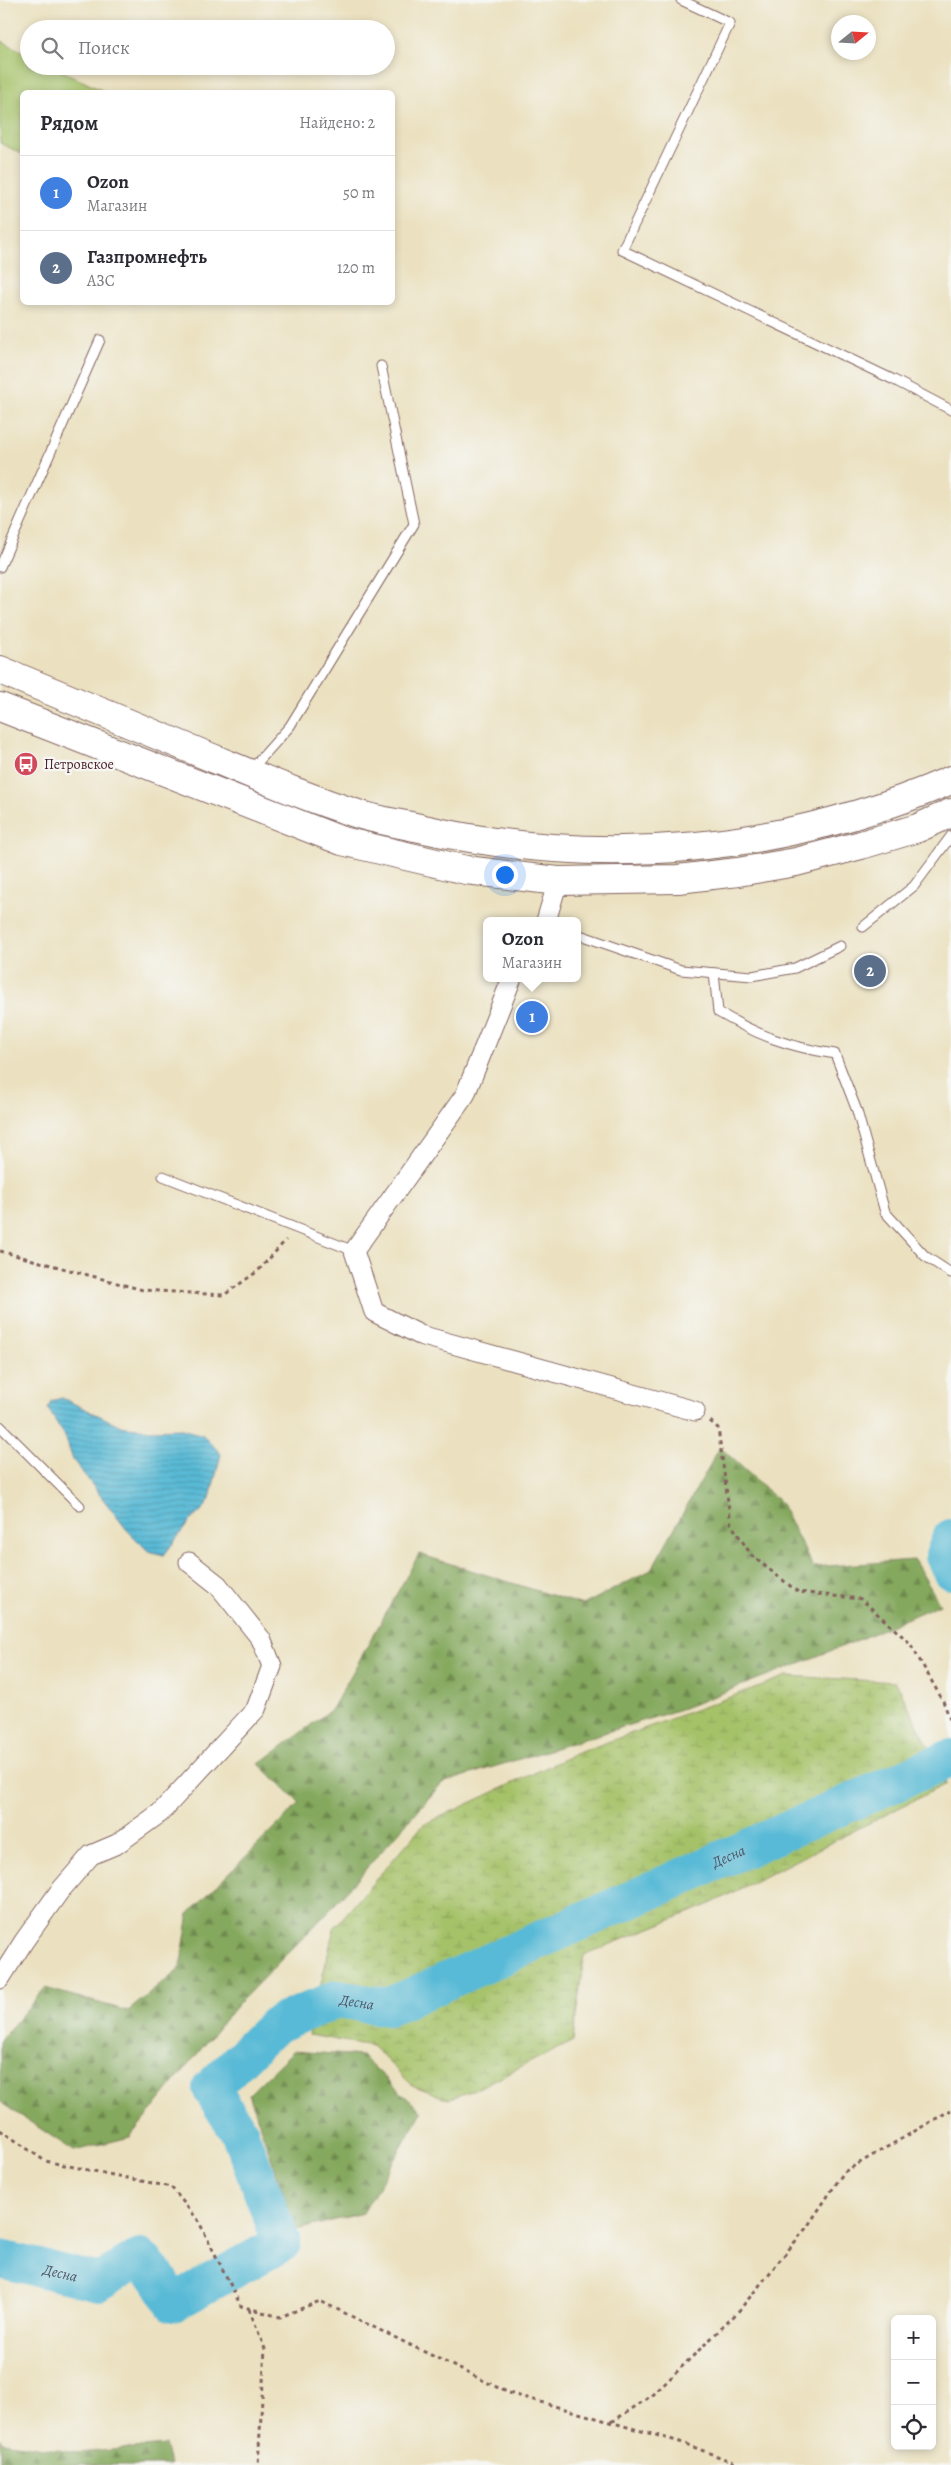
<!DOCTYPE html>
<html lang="ru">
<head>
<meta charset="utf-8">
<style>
  :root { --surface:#fff; --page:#f2f2f3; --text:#2b2b33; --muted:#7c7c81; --line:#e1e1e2; --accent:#111827 }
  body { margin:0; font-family:Alegreya,serif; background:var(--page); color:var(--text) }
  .controls { position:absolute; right:15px; bottom:15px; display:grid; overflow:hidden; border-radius:8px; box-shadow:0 2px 8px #0003 }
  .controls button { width:45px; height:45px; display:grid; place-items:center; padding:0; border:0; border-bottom:1px solid var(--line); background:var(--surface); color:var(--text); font:25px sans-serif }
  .compass { position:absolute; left:831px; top:15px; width:45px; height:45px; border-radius:50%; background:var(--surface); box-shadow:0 2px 8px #0003; rotate:72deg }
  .you { position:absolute; left:504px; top:874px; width:18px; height:18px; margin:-12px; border:4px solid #fff; border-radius:50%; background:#1a73e8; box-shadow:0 0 0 8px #1a73e833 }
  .badge { display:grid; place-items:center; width:32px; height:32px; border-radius:50%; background:var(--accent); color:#fff; font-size:16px; font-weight:700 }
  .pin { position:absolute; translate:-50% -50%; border:2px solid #fff; box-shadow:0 1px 5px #0006 }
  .popup { position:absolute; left:483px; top:917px; width:98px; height:65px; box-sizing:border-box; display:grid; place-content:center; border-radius:8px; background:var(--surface); filter:drop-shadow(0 1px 4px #0005); font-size:16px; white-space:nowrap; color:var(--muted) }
  .popup b { font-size:19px; color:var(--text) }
  .popup::after { content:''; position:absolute; left:50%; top:100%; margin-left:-10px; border:10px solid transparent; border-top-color:var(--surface) }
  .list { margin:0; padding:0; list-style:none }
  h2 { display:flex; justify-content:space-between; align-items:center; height:65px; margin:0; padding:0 20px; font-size:21px }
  h2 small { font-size:16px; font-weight:400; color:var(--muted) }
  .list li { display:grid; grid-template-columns:32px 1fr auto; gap:15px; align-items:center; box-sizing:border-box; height:75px; padding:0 20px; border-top:1px solid var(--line) }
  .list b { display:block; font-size:19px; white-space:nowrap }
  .list p { margin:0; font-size:16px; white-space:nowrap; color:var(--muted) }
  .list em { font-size:16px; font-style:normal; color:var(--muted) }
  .icon { flex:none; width:28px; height:28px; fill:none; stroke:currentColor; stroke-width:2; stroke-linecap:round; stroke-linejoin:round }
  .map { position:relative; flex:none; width:951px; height:2465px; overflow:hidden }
  .search { position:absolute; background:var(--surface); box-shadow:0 2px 8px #0003; left:20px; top:20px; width:375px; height:55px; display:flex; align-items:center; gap:12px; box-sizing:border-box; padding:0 18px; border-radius:28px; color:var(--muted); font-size:19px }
  .panel { position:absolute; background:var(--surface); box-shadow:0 2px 8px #0003; left:20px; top:90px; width:375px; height:215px; border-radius:8px }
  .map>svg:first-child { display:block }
  .forest { fill:url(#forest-firs); stroke:#676444 }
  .wetland { fill:url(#wetland-marsh); stroke:#78704a }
  .pitch { fill:#a6c269; stroke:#78704a }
  .water { fill:url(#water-rules); stroke:#516c80 }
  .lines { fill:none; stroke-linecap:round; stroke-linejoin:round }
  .river { stroke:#58bad6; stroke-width:38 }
  .lane-casing { stroke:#82635f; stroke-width:11 }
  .street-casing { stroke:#82635f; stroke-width:21 }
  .highway-casing { stroke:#82635f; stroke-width:30 }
  .path { stroke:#82635f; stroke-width:3; stroke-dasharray:4 4; stroke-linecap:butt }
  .lane { stroke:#fff; stroke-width:9 }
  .street { stroke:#fff; stroke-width:19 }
  .highway { stroke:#fff; stroke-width:28 }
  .labels { text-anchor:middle; stroke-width:4.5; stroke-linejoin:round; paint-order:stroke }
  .poi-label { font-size:14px; fill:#4a1f2b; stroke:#f6f6f2; text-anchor:start }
  .water-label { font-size:15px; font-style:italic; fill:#4f5567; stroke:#f6f6f2 }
</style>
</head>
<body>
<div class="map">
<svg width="951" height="2465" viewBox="0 0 951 2465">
  <defs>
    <pattern id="forest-firs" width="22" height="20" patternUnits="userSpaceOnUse" patternTransform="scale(1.25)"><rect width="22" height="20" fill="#84a85d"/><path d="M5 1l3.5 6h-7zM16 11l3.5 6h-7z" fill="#6e884d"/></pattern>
    <pattern id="wetland-marsh" width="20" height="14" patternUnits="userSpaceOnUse" patternTransform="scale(1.25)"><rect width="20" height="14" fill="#a6c269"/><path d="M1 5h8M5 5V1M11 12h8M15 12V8" fill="none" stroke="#90a65b"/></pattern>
    <pattern id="water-rules" width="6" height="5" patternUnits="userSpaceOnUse" patternTransform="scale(1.25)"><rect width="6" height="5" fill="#58bad6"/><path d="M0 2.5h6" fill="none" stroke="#4b97ae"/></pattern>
  </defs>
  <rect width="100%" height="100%" fill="#f6f6f2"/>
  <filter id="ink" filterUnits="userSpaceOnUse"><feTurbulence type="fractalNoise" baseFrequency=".02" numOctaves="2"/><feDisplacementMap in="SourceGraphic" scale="10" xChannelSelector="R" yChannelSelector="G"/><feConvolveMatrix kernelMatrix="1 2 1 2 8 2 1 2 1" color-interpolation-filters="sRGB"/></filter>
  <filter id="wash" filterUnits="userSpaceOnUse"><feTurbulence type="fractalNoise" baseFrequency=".0096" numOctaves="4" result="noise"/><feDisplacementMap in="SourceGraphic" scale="20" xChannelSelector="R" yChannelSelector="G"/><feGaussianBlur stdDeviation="1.12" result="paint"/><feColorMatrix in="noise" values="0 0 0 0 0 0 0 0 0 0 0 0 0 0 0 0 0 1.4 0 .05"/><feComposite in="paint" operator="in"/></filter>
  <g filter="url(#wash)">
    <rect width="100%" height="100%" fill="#ebe1c0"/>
    <g class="forest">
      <path d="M720 1447 780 1502 813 1567 914 1560 940 1604 851 1643 681 1709 442 1783 327 1913 236 2006 130 2137 74 2151 0 2102V2040L45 1988 128 2011 180 1969 189 1913 300 1803 259 1764 332 1709 419 1554 583 1605 651 1570Z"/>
      <path d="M293 2051 362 2056 422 2112 363 2213 296 2230 249 2094Z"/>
      <path d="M0 2438 2 2442 79 2453 165 2445 170 2465H0Z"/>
    </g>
    <path class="wetland" d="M787 1676 896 1682 924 1737 946 1784 710 1904 584 1955 573 2041 474 2090 448 2099 412 2085 372 2046 309 2035 334 1928 423 1825 575 1754Z"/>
    <path class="pitch" d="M0 40 29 55V66H52L105 92H22V154L0 143Z"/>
    <path class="water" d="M62 1398 121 1426 151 1430 182 1429 203 1435 221 1454 210 1498 205 1507 189 1522 164 1555 148 1551 127 1530 73 1460 65 1436 48 1409 51 1401Z"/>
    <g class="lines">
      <g class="river">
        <path d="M951 1538 944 1555 951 1571"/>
        <path id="s1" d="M0 2259 99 2282 140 2258 158 2278 173 2303 282 2243 240 2134 211 2088 275 2025 337 1999 388 2007 951 1758"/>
      </g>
    </g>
  </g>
  <g filter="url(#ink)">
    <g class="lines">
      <g class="lane-casing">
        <g id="lane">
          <path d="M681 0 730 23 622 250 894 380 951 410"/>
          <path d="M0 567 100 340"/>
          <path d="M250 771 290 726 414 524 381 366"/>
          <path d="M863 927 914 886 951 836"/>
          <path d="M577 934 681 970 752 976 795 968 840 946"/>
          <path d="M714 973 718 1012C759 1036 789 1047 835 1054L857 1111 885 1212 925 1256 951 1273"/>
          <path d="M163 1176 354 1251"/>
          <path d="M0 1426 80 1506"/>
        </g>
      </g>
      <g class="street-casing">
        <g id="street">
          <path d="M546 921 558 881"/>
          <path d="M512 978 465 1095 354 1251 374 1312 420 1335 695 1411"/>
          <path d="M0 1979 24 1941 59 1892 91 1855 117 1844 160 1813 256 1709 272 1666 261 1639 218 1585 189 1562"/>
        </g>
      </g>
      <g class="highway-casing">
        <g id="highway">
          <path d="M0 670C64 697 129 723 193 750 249 773 304 797 361 815 381 821 403 824 424 829 602 869 784 852 951 780"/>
          <path d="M0 707 342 841 466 870 558 881 678 879 738 872 796 862 861 845 918 828 951 813"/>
        </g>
      </g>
      <g class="path">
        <path d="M0 1251 143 1290 224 1295 258 1271 286 1240"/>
        <path d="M710 1421 718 1428 731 1524 752 1556 798 1592 861 1599 910 1643 943 1701 951 1722"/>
        <path d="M0 2130 45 2161 171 2187 198 2220 241 2306 280 2317 320 2301 509 2393 680 2442 741 2465"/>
        <path d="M249 2309 265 2349 258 2465"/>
        <path d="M612 2422 654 2394 737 2313 807 2227 844 2172 951 2110"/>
      </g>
      <use href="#lane" class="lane"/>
      <use href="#street" class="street"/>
      <use href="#highway" class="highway"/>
    </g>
  </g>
  <defs>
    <g id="bus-disc" transform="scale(1.25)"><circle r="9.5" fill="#d1495b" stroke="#f6f6f2"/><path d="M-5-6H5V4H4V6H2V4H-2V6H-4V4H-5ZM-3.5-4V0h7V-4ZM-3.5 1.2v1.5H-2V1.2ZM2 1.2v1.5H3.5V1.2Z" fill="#fff"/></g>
  </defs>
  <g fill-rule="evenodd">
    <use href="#bus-disc" x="26" y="764"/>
  </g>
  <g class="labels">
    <g class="poi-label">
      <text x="44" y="769">Петровское</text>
    </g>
    <g class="water-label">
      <text dy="5" stroke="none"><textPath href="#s1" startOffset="1082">Десна</textPath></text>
      <text dy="5" stroke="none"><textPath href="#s1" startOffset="678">Десна</textPath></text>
      <text dy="5" stroke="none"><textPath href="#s1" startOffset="62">Десна</textPath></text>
    </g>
  </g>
</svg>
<div class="controls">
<button>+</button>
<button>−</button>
<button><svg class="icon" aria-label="locate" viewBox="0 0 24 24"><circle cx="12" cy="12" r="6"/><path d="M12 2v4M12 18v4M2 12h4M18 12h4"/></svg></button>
</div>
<svg class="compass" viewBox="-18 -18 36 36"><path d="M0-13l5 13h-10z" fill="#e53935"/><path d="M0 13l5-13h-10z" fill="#7c7c81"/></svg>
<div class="you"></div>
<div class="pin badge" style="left:532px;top:1017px;background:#3f7fe0">1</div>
<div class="popup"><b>Ozon</b>Магазин</div>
<div class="pin badge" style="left:870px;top:971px;background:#5c6f8a">2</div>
<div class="search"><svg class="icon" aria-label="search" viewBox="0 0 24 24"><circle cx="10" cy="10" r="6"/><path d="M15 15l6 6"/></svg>Поиск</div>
<section class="panel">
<h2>Рядом<small>Найдено: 2</small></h2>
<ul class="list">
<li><span class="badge" style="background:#3f7fe0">1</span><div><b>Ozon</b><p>Магазин</p></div><em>50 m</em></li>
<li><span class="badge" style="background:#5c6f8a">2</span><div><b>Газпромнефть</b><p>АЗС</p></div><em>120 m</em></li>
</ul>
</section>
</div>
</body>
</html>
